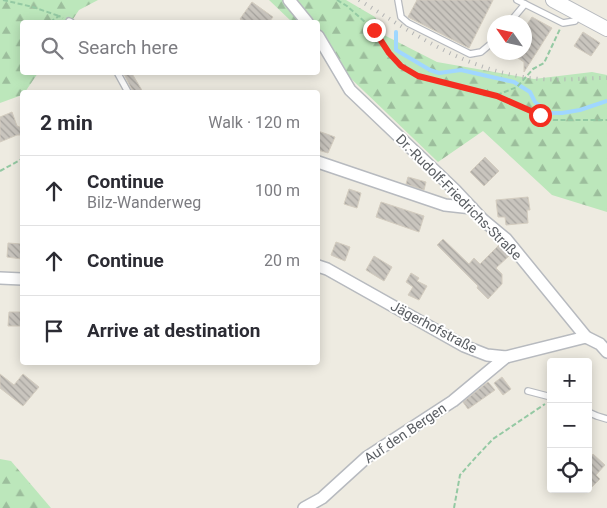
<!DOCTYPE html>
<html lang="en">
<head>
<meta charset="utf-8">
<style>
  :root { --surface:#fff; --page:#f2f2f3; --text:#2b2b33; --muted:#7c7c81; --line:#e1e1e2 }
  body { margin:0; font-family:Roboto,sans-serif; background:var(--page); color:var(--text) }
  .controls { position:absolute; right:15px; bottom:15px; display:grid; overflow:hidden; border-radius:5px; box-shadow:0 2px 12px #0003 }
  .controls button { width:45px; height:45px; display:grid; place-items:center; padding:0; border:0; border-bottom:1px solid var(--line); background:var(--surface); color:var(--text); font:25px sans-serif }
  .compass { position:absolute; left:487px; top:15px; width:45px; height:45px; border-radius:50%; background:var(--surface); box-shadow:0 2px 12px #0003; rotate:304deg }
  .stop { position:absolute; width:15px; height:15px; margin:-11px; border:4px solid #f42e20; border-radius:50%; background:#fff }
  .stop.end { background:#f42e20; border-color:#fff; box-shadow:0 1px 5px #0008 }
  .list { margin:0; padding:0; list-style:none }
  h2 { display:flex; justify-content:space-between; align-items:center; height:65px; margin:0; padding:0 20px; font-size:21px }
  h2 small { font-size:16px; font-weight:400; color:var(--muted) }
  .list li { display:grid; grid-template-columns:32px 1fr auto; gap:15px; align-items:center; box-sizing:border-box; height:70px; padding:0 20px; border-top:1px solid var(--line) }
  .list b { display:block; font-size:19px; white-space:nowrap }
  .list p { margin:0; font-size:16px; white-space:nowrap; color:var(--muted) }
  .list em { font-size:16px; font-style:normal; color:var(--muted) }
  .icon { flex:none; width:28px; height:28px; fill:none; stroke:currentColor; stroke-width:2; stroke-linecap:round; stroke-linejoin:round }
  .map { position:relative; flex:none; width:607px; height:508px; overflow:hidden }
  .search { position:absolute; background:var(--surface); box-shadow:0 2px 12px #0003; left:20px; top:20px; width:300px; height:55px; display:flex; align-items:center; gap:12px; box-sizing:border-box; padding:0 18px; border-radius:5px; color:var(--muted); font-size:19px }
  .panel { position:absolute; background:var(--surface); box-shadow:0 2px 12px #0003; left:20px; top:90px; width:300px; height:275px; border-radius:5px }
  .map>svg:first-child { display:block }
  .forest { fill:url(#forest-firs) }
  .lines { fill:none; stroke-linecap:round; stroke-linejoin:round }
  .stream { stroke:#a0d7ff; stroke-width:4 }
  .building { fill:url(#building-back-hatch); stroke:#d3ccbf }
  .service-casing { stroke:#b7babf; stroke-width:8 }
  .minor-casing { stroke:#b7babf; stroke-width:14 }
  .tertiary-casing { stroke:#b7babf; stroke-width:16 }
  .path { stroke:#94c9a3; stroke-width:2; stroke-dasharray:5 2.5; stroke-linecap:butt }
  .service { stroke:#fff; stroke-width:5.5 }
  .minor { stroke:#fff; stroke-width:11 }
  .tertiary { stroke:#fff; stroke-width:14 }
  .rail { stroke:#b3b4b4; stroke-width:4; stroke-dasharray:1 6; stroke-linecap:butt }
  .route { stroke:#f42e20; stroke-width:6 }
  .labels { text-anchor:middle; stroke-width:4; stroke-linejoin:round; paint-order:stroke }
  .street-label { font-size:14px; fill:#5a5e63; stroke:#fff }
</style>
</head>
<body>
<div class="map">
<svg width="607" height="508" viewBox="0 0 607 508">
  <defs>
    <pattern id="forest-firs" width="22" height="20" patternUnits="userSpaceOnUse" patternTransform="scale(1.25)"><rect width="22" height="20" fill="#bce7bb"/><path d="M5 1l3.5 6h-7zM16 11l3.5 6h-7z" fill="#9cbe9c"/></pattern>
    <pattern id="building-back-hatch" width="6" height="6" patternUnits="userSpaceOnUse" patternTransform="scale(1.25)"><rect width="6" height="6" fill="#c9c5be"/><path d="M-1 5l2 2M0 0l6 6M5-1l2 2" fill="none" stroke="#a6a39e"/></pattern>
  </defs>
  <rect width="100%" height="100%" fill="#eeebe1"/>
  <g class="forest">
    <path d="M0 0H98L79 10 71 22H22V72L38 73 25 92H22V95L0 103Z"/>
    <path d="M269 0H346L375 17 384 35 437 62 534 79 592 72 607 75V212L552 195 483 131 438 162 318 47V22H292Z"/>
    <path d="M0 459 11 461 51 508H0Z"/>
  </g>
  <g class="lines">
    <path class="stream" d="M396 32V50L430 70 439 73 461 70 514 82 530 92 535 102 549 113H562L580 110 607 101"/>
  </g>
  <g class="building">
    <path d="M417 0H493L469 48 408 17Z"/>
    <path d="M252 2 273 17 269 22H245L240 19Z"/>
    <path d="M532 17 552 28 524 72V62L509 52H524V29Z"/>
    <path d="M583 32 600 43 591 56 574 46Z"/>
    <path d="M123 72H131L143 92H133Z"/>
    <path d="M12 112 17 126 22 128V135H17L0 142V117Z"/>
    <path d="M318 131 335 137 328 153 318 150Z"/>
    <path d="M485 157 499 171 484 186 470 172Z"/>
    <path d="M408 177 426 182 424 190 406 184Z"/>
    <path d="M349 189 361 193 357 208 344 204Z"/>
    <path d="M528 197 530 210H527L528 223 506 225 505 217H498L496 200Z"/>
    <path d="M381 202 424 216 419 232 376 217Z"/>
    <path d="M443 239 469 264 474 258 480 264 500 244 510 255 496 268 502 274V284L488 299 477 288 478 286 437 245Z"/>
    <path d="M336 242 350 247 345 261 331 255Z"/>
    <path d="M8 243 22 244V259L7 257Z"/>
    <path d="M374 256 392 267 384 281 366 270Z"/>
    <path d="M411 273 419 278 417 281 427 286 419 300 408 295 413 287 406 282Z"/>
    <path d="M9 312H22V326H8Z"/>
    <path d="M0 374 14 385 23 374 39 387 23 406 0 388Z"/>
    <path d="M502 377 511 389 503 395 494 383Z"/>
    <path d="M488 382 495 390 468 409 463 402Z"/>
    <path d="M593 454 605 465 596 475 600 479 588 491V459Z"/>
  </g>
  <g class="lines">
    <g class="service-casing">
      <g id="service">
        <path d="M398 0 401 17 408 23 470 54 481 52 494 41"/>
        <path d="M517 0 563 23 575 21 579 14"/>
        <path d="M69 21 71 22"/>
        <path d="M510 22 525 4"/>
        <path d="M117 72 128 92"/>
        <path d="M528 391 551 397"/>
        <path d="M588 412 597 416 607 419"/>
      </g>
    </g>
    <g class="minor-casing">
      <g id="minor">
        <path d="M289 0 307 22"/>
        <path d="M318 36 350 90 455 190 483 220 506 239 586 337 600 344 607 352"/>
        <path d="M318 162 445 205 472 208"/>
        <path d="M318 266 327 269 464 346 487 355 506 357 586 337"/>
        <path d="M0 278 22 279"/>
        <path d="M304 508 322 498 367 457 453 401 506 357"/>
      </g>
    </g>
    <g class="tertiary-casing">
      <path id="tertiary" d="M553 0 607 29"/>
    </g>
    <g class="path">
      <path d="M3 0 33 7 59 16"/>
      <path d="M337 0 347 6 374 30 389 53 401 66 418 76 497 96 554 120H607"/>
      <path d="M50 22 59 16 63 18"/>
      <path d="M497 95 517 87 533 69 544 63 560 29"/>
      <path d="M0 171 22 159"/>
      <path d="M454 508 460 475 476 457 493 439 545 404"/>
    </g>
    <use href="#service" class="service"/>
    <use href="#minor" class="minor"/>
    <use href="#tertiary" class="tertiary"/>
    <path class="rail" d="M359 0C413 33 459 66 523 77 551 82 579 78 607 78"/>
  </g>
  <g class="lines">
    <path class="route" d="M374 30 389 53 401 66 418 76 497 96 540 115"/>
  </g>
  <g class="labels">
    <g class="street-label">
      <text transform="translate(459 197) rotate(45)" y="5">Dr.-Rudolf-Friedrichs-Straße</text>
      <text transform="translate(434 327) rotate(28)" y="5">Jägerhofstraße</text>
      <text transform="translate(405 433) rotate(-34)" y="5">Auf den Bergen</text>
    </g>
  </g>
</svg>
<div class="controls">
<button>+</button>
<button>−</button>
<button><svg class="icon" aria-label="locate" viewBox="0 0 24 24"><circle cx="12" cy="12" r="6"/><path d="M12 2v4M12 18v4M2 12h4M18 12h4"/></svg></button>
</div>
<svg class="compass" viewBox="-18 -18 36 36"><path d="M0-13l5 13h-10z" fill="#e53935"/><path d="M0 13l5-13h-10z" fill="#7c7c81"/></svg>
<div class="stop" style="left:540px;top:115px"></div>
<div class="stop end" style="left:374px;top:30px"></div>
<div class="search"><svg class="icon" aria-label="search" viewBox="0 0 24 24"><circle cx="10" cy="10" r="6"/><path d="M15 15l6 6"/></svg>Search here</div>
<section class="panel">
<h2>2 min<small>Walk · 120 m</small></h2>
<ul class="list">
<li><svg class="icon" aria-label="ahead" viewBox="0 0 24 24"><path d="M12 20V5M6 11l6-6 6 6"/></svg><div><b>Continue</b><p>Bilz-Wanderweg</p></div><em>100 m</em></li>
<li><svg class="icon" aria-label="ahead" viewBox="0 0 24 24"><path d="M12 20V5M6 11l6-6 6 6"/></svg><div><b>Continue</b></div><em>20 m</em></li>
<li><svg class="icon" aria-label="arrive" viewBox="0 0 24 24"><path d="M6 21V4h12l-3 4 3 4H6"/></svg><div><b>Arrive at destination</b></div></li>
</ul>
</section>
</div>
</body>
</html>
